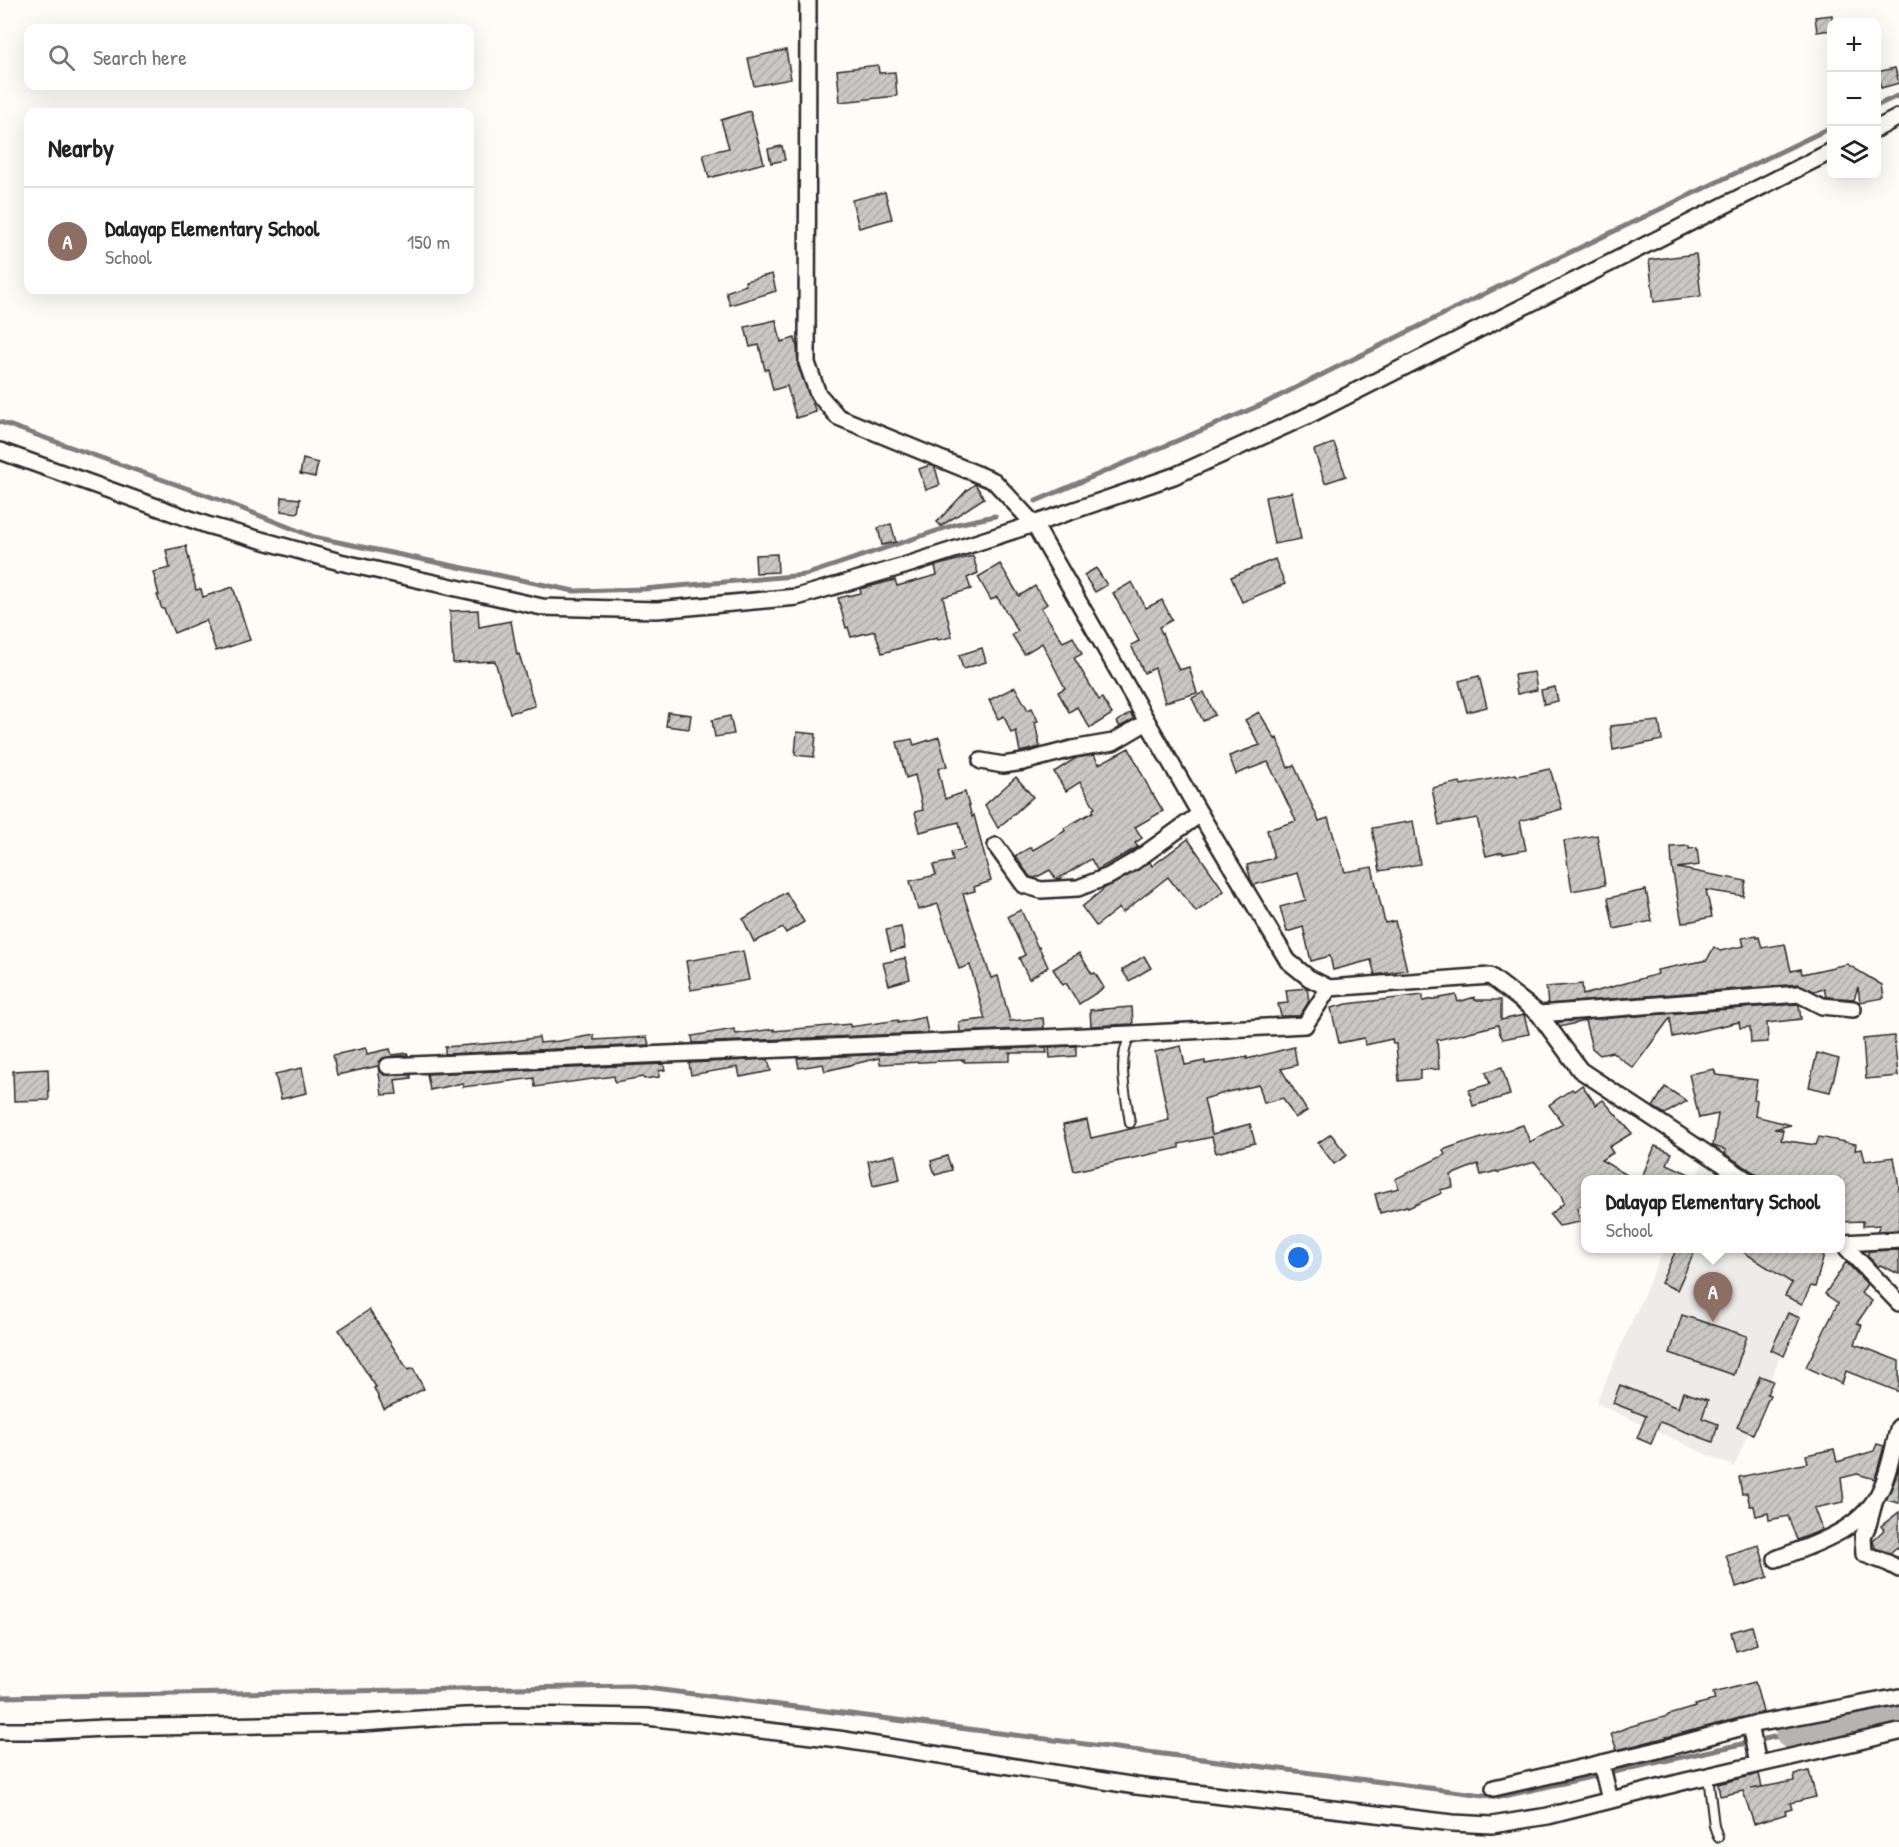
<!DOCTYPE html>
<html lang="en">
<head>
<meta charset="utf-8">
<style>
  :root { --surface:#fff; --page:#f6f6f6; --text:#222; --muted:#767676; --line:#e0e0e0; --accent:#0f766e }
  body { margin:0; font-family:"Patrick Hand",sans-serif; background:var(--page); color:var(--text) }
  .controls { position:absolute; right:18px; top:18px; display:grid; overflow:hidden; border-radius:12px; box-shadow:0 6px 24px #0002 }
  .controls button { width:54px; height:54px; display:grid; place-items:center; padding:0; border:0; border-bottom:2px solid var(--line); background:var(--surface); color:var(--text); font:30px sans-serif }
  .you { position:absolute; left:1299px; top:1258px; width:21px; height:21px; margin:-15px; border:4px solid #fff; border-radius:50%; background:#1a73e8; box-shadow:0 0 0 9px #1a73e833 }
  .badge { display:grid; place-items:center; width:39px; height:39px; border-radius:50%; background:var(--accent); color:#fff; font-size:20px; font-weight:700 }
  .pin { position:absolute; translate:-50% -50px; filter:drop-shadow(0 2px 3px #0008) }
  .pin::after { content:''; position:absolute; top:32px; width:21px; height:18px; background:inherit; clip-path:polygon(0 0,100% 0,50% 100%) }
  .popup { position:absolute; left:1581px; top:1175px; width:264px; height:78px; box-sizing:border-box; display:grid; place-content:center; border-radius:12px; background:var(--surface); filter:drop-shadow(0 2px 4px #0005); font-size:20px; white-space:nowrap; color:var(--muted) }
  .popup b { font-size:22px; color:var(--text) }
  .popup::after { content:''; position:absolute; left:50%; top:100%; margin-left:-12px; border:12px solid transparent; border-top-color:var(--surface) }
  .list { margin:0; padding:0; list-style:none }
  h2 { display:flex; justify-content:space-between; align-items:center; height:78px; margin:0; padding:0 24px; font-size:26px }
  h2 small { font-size:20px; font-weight:400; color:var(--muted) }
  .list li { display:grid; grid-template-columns:39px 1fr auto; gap:18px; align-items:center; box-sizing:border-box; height:108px; padding:0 24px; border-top:2px solid var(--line) }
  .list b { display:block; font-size:22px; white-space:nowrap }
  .list p { margin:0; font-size:20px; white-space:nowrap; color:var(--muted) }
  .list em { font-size:20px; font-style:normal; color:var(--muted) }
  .icon { flex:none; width:33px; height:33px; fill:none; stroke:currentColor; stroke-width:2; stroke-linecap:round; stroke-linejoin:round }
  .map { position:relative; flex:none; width:1899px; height:1847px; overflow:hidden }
  .search { position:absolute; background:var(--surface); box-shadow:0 6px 24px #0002; left:24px; top:24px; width:450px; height:66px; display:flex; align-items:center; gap:15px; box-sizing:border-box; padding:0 21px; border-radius:12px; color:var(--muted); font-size:22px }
  .panel { position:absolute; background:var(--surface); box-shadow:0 6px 24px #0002; left:24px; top:108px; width:450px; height:186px; border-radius:12px }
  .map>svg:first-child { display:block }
  .built { fill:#edece8 }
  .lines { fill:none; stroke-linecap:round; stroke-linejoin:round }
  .stream { stroke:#7e7d7b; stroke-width:5 }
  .river { stroke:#b5b4b1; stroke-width:33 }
  .building { fill:url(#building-hatch); stroke:#2b2b2b; stroke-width:1.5 }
  .service-casing { stroke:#2b2b2b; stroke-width:12 }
  .minor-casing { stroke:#2b2b2b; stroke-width:20 }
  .service { stroke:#fdfcf7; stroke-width:8 }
  .minor { stroke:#fdfcf7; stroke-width:15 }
</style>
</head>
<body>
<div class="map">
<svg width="1899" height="1847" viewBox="0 0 1899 1847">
  <defs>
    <pattern id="building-hatch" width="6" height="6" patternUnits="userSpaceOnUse" patternTransform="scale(1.5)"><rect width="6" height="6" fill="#c9c8c4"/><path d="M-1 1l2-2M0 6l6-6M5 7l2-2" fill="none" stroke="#adaca9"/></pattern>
  </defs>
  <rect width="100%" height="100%" fill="#fdfcf7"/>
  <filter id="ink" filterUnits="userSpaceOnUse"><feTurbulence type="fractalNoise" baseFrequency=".0167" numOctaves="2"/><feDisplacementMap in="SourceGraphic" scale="12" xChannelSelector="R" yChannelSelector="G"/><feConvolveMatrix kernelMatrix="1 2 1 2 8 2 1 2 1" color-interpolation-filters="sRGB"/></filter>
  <g filter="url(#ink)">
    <g class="built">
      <path d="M1703 1162 1730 1179 1695 1180Z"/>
      <path d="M1664 1249H1825L1734 1467 1596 1403Z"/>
    </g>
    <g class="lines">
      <g class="stream">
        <path d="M1876 106 1899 95"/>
        <path d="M0 422 220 500 314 537 574 591 644 589 805 575 957 524 995 516"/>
        <path d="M1036 501 1263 404 1508 282 1832 127"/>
        <path d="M0 1697 631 1686 1499 1797 1792 1733"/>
      </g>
      <path class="river" d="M1792 1733 1899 1711"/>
    </g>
    <g class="building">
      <path d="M1832 15V30L1817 32 1815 17Z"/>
      <path d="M786 50 791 79 754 86 748 58Z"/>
      <path d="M878 65 879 73 895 72 897 96 840 102 837 70Z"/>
      <path d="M1895 68 1899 83 1881 88 1877 72Z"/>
      <path d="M750 111 764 163 709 178 703 154 729 148 721 120Z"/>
      <path d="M782 146 785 160 771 163 768 149Z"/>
      <path d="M885 192 892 219 859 228 852 200Z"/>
      <path d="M1696 254 1701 296 1654 302 1649 260Z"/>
      <path d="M772 274 776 291 730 305 726 292 746 285 745 281Z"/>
      <path d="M776 320 781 342 795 338 797 347 798 366 816 412 796 418 787 386 773 390 768 369 765 370 759 345 750 347 745 327Z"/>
      <path d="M1334 443 1346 476 1325 483 1314 450Z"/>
      <path d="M303 459 318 463 315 477 300 474Z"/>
      <path d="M930 465 935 467 940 485 926 490 919 469Z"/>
      <path d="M975 484 984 498 941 526 937 522 967 490Z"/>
      <path d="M1292 492 1301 539 1274 544 1265 497Z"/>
      <path d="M282 497 300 499 298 513 281 511Z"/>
      <path d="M891 524 896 542 882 545 878 528Z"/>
      <path d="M186 546 196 590 201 589 203 597 233 587 250 640 216 651 206 620 174 633 164 609H162L157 595H159L153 572 170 568 166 550Z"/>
      <path d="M777 554 778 572 756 573 755 555Z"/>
      <path d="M973 556 978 573 967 578 971 589 943 597 952 637 938 640 937 638 882 653 875 631 851 637 848 627 846 628 838 598 861 593 860 589 895 580 897 586 937 575 935 566Z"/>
      <path d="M1275 559 1285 584 1242 602 1231 577Z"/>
      <path d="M1000 564 1019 596 1035 586 1047 604 1041 608 1063 642 1073 637 1082 654 1074 658 1099 700 1102 698 1112 714 1090 728 1077 707 1069 712 1058 692 1065 688 1042 643 1024 654 1012 635 1018 631 997 597 991 600 978 577Z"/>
      <path d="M1096 568 1107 585 1095 592 1084 575Z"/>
      <path d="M1132 582 1146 608 1162 600 1172 620 1159 627 1179 670 1189 667 1197 693 1165 702 1155 668 1144 673 1131 645 1139 641 1113 593Z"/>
      <path d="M478 610 479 627 511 621 517 655 519 654 535 706 510 713 495 661 453 663 450 611Z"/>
      <path d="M982 648 986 662 963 669 959 655Z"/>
      <path d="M1534 672 1537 690 1517 694 1514 675Z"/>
      <path d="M1479 676 1487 707 1467 712 1459 681Z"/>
      <path d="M1015 687 1028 710 1032 708 1038 721 1035 722 1040 747 1020 752 1016 731 1011 733 1004 716 998 719 989 700Z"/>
      <path d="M1555 687 1558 701 1544 704 1541 690Z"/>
      <path d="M1204 692 1215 715 1203 721 1192 698Z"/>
      <path d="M668 712 691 715 689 729 666 726Z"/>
      <path d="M1259 712 1275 739 1277 738 1288 768 1294 765 1319 821 1328 818 1345 872 1372 867 1385 923 1395 921 1407 970 1375 975 1371 960 1333 970 1330 956 1311 961 1303 927 1287 932 1280 907 1306 900 1298 873 1254 885 1251 880 1247 865 1274 858 1267 830 1296 821 1268 762 1236 774 1229 756 1260 745 1245 720Z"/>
      <path d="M1130 713 1134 719 1120 727 1117 722Z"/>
      <path d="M730 716 734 734 715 737 712 720Z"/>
      <path d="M1659 721 1662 740 1613 750 1610 726Z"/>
      <path d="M797 732 816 734 814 757 795 755Z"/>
      <path d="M939 737 947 766 938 769 945 799 965 792 972 817 974 815 991 881 974 887 975 891 963 894 991 978 998 976 1010 1021 1043 1018 1044 1028 960 1032 959 1022 985 1019 970 965 959 969 938 904 918 910 910 881 936 875 933 865 953 861 951 852 965 849 959 822 920 832 915 812 923 810 915 775 906 778 897 742 912 739 914 745Z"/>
      <path d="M1129 748 1152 794H1153L1163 811 1135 827 1142 838 1135 843 1138 847 1097 870 1091 859 1058 879H1056L1050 870 1035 878 1030 877 1015 856 1031 847 1033 850 1065 831 1064 828 1093 812V809L1095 808 1080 782 1066 791 1054 772 1076 758 1094 755 1099 764Z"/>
      <path d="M1550 769 1562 809 1520 821 1526 850 1503 854V852L1486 856 1477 818 1439 825 1432 788 1460 782 1461 785 1516 774 1517 776Z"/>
      <path d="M1016 777 1033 797 998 828 985 805Z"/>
      <path d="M1413 821 1420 864 1380 871 1372 828Z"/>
      <path d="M1597 835 1605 885 1572 891 1564 841Z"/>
      <path d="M1188 839 1224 891 1196 912 1179 889 1178 890 1168 877 1122 913 1119 908 1096 926 1082 907 1105 888 1150 862 1152 866Z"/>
      <path d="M1689 846V849L1697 848 1699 865 1677 868 1746 881 1743 896 1706 890 1712 917 1682 923 1672 867 1671 847Z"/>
      <path d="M1646 890 1652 921 1614 929 1608 898Z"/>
      <path d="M786 892 804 922 786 933 783 928 754 942 743 919Z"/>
      <path d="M1021 910 1038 948 1039 947 1048 967 1029 979 1019 958 1025 955 1008 916Z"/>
      <path d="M901 927 905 948 891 951 886 930Z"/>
      <path d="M1756 935 1757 938 1759 937 1762 948 1785 944 1791 971 1801 969 1802 974 1847 964 1882 985 1884 998 1860 1002 1858 987 1854 999 1826 997 1824 988 1814 991 1798 984 1548 1004 1546 987 1582 984 1583 995 1658 974 1657 970 1707 960 1714 947 1720 951 1744 946 1742 938Z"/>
      <path d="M743 951 749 980 691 990 686 961Z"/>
      <path d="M1079 953 1092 974 1095 973 1104 988 1079 1004 1066 983 1063 985 1053 969Z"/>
      <path d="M1144 956 1151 968 1129 981 1122 970Z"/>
      <path d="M905 958 910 979 889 985 883 963Z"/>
      <path d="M1307 988 1309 1001 1300 1016H1281L1278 1004 1288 1003 1286 990Z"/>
      <path d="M1423 995V1001L1456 995 1458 1002 1475 997V1000H1501V1020L1524 1015 1529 1034 1503 1039 1500 1034 1498 1025 1437 1040 1439 1069 1420 1070V1079L1399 1081 1396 1044H1393L1392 1039 1365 1045 1364 1038 1339 1043 1331 1008 1347 1004Z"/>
      <path d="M1797 1004 1799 1005 1801 1019 1767 1023 1768 1042 1751 1043 1750 1027 1740 1028 1739 1022 1673 1037 1670 1018 1633 1068 1612 1052 1600 1055 1592 1048 1585 1021 1560 1027 1557 1022Z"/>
      <path d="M1132 1007 1133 1024 1091 1026 1090 1010Z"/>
      <path d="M925 1017 928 1033 693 1043 692 1036 734 1029 736 1034 774 1029V1031L850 1024V1027L898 1020V1023Z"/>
      <path d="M594 1035V1040L647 1037 649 1045 445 1054V1047L508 1042 539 1037 540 1043 560 1041Z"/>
      <path d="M1894 1036 1898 1076 1866 1079 1863 1039Z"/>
      <path d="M1076 1046V1056L1050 1058 1049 1047Z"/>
      <path d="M1181 1046 1185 1065 1205 1061V1064L1247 1057V1059L1294 1047 1297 1065 1281 1069 1307 1111 1295 1118 1283 1098 1264 1103 1259 1085 1228 1092 1204 1099 1212 1134 1250 1124 1255 1143 1216 1153 1212 1137 1179 1144V1148L1074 1171 1063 1125 1087 1120 1091 1138 1169 1120 1155 1052Z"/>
      <path d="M1046 1047 1047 1053H1010V1061L964 1062V1060L880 1064 879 1058 825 1071 823 1064 799 1068 797 1058Z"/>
      <path d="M366 1048 367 1054 390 1049 392 1055 407 1053 408 1055 383 1058 379 1062 380 1071 384 1075H411V1078L395 1080 397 1094 382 1095 378 1066 337 1075 333 1055Z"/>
      <path d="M1817 1053 1839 1059 1830 1092 1809 1087Z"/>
      <path d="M768 1059 771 1071 740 1077 738 1067 691 1075 689 1063Z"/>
      <path d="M664 1064 665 1070 659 1071V1077L644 1079 643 1077 615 1082 614 1076 535 1087 534 1078 463 1087V1083L430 1090 427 1074Z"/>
      <path d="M1502 1067 1510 1095 1473 1106 1469 1090 1490 1084 1486 1072Z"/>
      <path d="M302 1068 307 1093 281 1099 275 1074Z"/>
      <path d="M48 1069 49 1100 14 1101 13 1071Z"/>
      <path d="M1714 1069 1716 1075 1757 1080 1754 1099 1757 1100 1755 1116 1791 1125 1774 1129 1783 1130 1781 1140 1816 1145 1819 1137 1856 1144 1855 1150 1862 1149 1865 1161 1894 1157 1899 1187V1230L1877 1231 1880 1225 1863 1226V1221L1840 1222V1179H1757L1758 1175 1725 1154 1726 1150 1713 1146 1718 1114 1699 1118 1689 1074Z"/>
      <path d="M1582 1085 1596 1105 1603 1100 1632 1133 1609 1147 1613 1153 1601 1160 1634 1179H1586V1202L1577 1208 1580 1222 1559 1226 1550 1215 1564 1203 1561 1195 1535 1162 1497 1173V1171L1481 1175 1478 1164 1451 1175 1453 1187 1440 1190 1442 1193 1408 1208 1407 1206 1380 1213 1375 1194 1399 1188 1395 1179 1445 1155 1443 1150 1465 1142 1466 1143 1523 1125 1530 1142 1563 1124 1549 1105 1572 1089 1574 1091Z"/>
      <path d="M1665 1087 1687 1101 1665 1114 1653 1107Z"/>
      <path d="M1331 1134 1347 1155 1334 1164 1318 1143Z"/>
      <path d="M1655 1146 1672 1153 1667 1164 1700 1179H1641Z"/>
      <path d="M895 1155 900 1180 873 1186 868 1161Z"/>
      <path d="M947 1156 952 1170 935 1175 931 1161Z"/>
      <path d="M1677 1248H1696L1677 1290 1661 1283Z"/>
      <path d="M1737 1248H1826L1815 1287 1811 1286 1802 1304 1785 1296 1792 1283Z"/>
      <path d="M1899 1250V1274L1880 1265 1878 1267 1867 1255 1869 1251Z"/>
      <path d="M1846 1262 1867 1284 1861 1293 1872 1301 1857 1323 1862 1325 1855 1344 1899 1361V1392L1846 1371 1842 1384 1806 1367 1838 1303 1825 1294Z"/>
      <path d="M369 1310 408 1370 413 1368 424 1389 384 1409 374 1388 376 1387 339 1330Z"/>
      <path d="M1788 1313 1800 1318 1784 1356 1771 1350Z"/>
      <path d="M1682 1315 1747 1336 1734 1375 1670 1353Z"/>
      <path d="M1760 1376 1773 1381 1767 1394 1770 1395 1753 1434 1737 1427Z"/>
      <path d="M1620 1385 1678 1408 1683 1392 1708 1400 1702 1418 1718 1424 1713 1442 1660 1422 1651 1444 1637 1438 1646 1416 1613 1403Z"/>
      <path d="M1877 1444 1884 1446 1875 1479 1857 1474 1841 1478 1844 1502 1814 1508 1822 1530 1797 1540 1788 1516 1769 1520 1768 1513 1756 1516 1754 1506H1750L1747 1493 1742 1494 1739 1477 1808 1463 1806 1455 1834 1449 1837 1462 1874 1451Z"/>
      <path d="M1899 1467V1503L1886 1500 1893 1485Z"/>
      <path d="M1899 1512V1550L1897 1547 1890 1553 1875 1548 1873 1540 1884 1530 1881 1526Z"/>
      <path d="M1759 1545 1768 1577 1736 1587 1726 1555Z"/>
      <path d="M1752 1626 1757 1644 1736 1651 1731 1632Z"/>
      <path d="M1755 1682 1763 1712 1617 1750 1611 1734 1628 1727 1668 1716V1715L1695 1707 1694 1705 1715 1700 1713 1693Z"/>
      <path d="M1809 1771 1816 1797 1790 1803 1792 1809 1785 1811 1786 1814 1754 1824 1743 1791 1720 1796 1718 1784 1759 1774 1762 1787 1751 1789 1795 1781 1794 1775Z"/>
    </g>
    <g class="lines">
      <g class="service-casing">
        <g id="service">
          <path d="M1130 1123C1126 1094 1116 1061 1131 1034"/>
          <path d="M1708 1776 1714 1826 1718 1837"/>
        </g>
      </g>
      <g class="minor-casing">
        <g id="minor">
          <path d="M808 0 807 363 818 394 838 417 994 481 1034 524 1200 814 1288 961 1309 978 1329 988 1490 976 1539 1014 1580 1070 1747 1180"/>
          <path d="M1876 129 1899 117"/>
          <path d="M0 451 207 525 340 562 542 607 657 610 797 597 904 566 1034 524 1174 476 1305 417 1832 151"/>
          <path d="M981 761 1003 765 1023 762 1072 749 1113 742 1147 722"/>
          <path d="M996 846 1024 885 1041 890 1078 888 1109 876 1135 861 1200 814"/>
          <path d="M1539 1014 1799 994 1822 1006 1853 1009"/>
          <path d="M388 1066 1131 1034 1305 1025 1329 988"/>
          <path d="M1840 1241 1899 1303"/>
          <path d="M1843 1243 1899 1240"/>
          <path d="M1874 1503 1868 1525 1863 1536 1864 1554 1888 1563 1899 1569"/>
          <path d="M1776 1559C1814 1544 1862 1531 1881 1489 1890 1470 1893 1447 1899 1427"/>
          <path d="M0 1731H48L103 1728 362 1723 464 1716 512 1715 647 1717 838 1739 1136 1786 1453 1823 1492 1825 1548 1816 1686 1781 1899 1732"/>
          <path d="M1601 1763 1610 1800"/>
          <path d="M1758 1764 1750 1725 1899 1697"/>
          <path d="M1494 1788 1654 1751 1750 1725"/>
        </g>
      </g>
      <use href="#service" class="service"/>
      <use href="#minor" class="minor"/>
    </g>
  </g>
</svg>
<div class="controls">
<button>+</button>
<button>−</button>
<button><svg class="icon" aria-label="layers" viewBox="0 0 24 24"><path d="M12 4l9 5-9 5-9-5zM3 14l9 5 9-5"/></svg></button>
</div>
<div class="you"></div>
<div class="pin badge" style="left:1713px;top:1322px;background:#8d6e63">A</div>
<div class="popup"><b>Dalayap Elementary School</b>School</div>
<div class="search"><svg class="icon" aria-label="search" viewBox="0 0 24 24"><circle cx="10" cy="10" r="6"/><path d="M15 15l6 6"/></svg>Search here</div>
<section class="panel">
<h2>Nearby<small></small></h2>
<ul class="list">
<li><span class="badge" style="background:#8d6e63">A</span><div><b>Dalayap Elementary School</b><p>School</p></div><em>150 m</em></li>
</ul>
</section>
</div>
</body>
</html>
